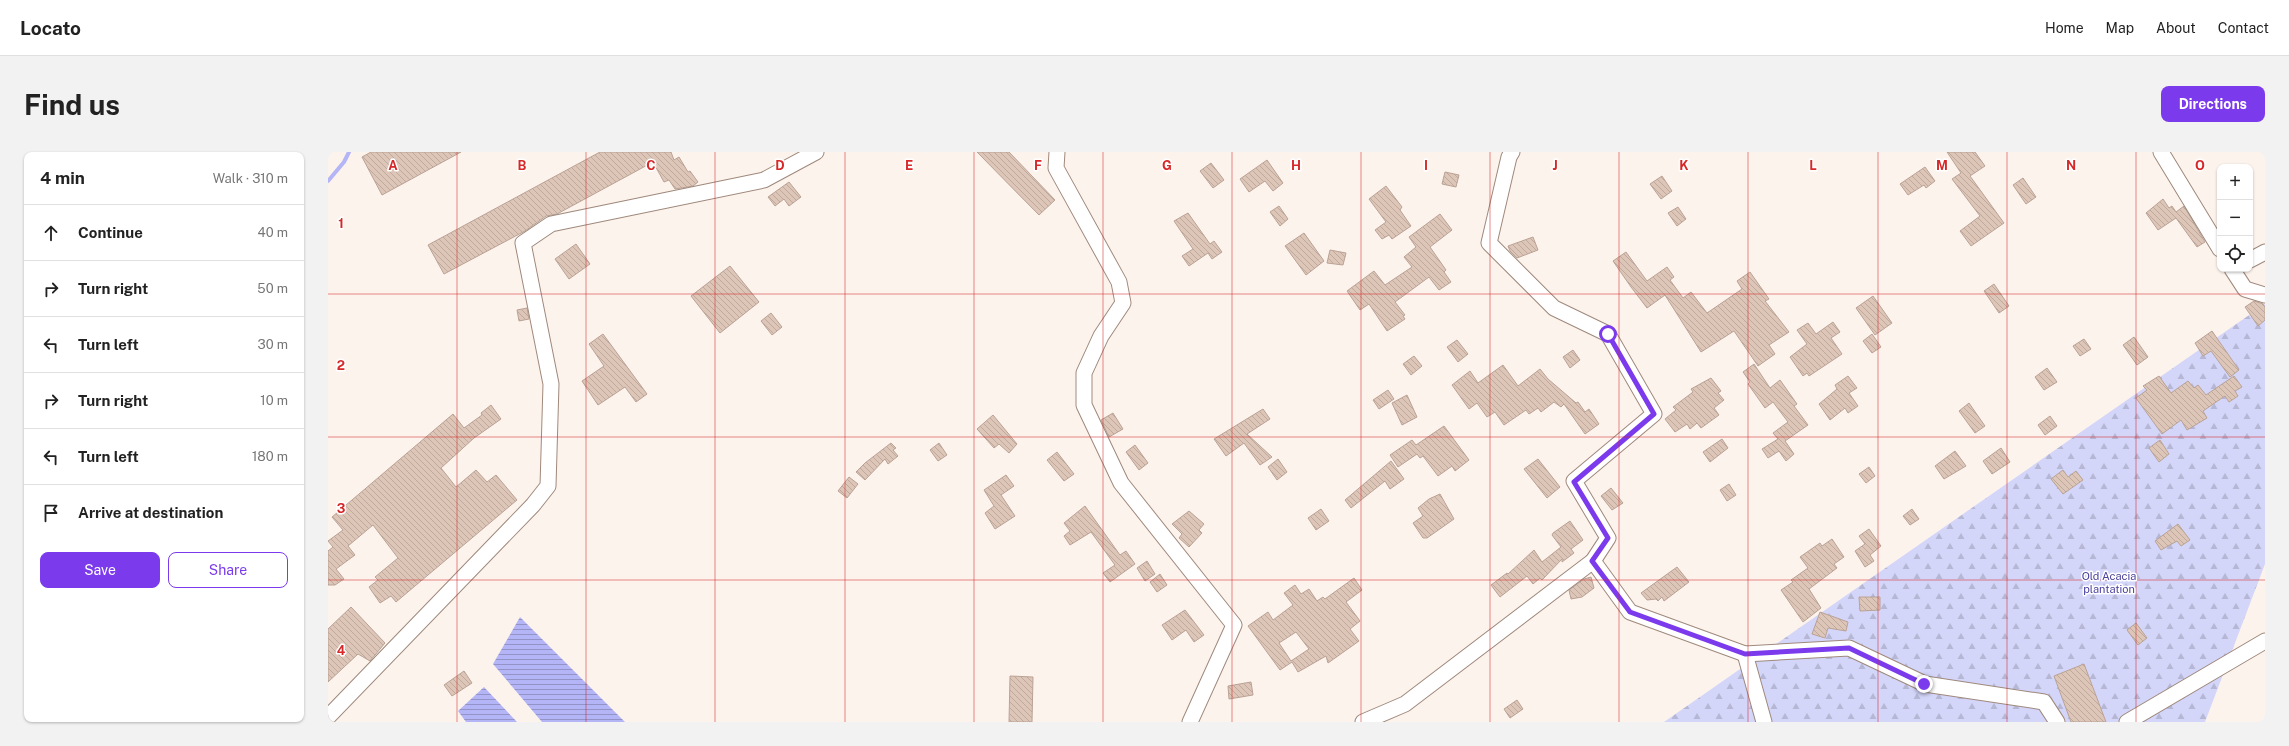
<!DOCTYPE html>
<html lang="en">
<head>
<meta charset="utf-8">
<style>
  :root { --surface:#fff; --page:#f2f2f2; --text:#222; --muted:#767676; --line:#e0e0e0; --accent:#7c3aed }
  body { margin:0; font-family:"Public Sans",sans-serif; background:var(--page); color:var(--text) }
  .controls { position:absolute; right:12px; top:12px; display:grid; overflow:hidden; border-radius:8px; box-shadow:0 1px 3px #0004 }
  .controls button { width:36px; height:36px; display:grid; place-items:center; padding:0; border:0; border-bottom:1px solid var(--line); background:var(--surface); color:var(--text); font:20px sans-serif }
  .stop { position:absolute; width:12px; height:12px; margin:-9px; border:3px solid #7c3aed; border-radius:50%; background:#fff }
  .stop.end { background:#7c3aed; border-color:#fff; box-shadow:0 1px 4px #0008 }
  .list { margin:0; padding:0; list-style:none }
  h2 { display:flex; justify-content:space-between; align-items:center; height:52px; margin:0; padding:0 16px; font-size:17px }
  h2 small { font-size:13px; font-weight:400; color:var(--muted) }
  .list li { display:grid; grid-template-columns:26px 1fr auto; gap:12px; align-items:center; box-sizing:border-box; height:56px; padding:0 16px; border-top:1px solid var(--line) }
  .list b { display:block; font-size:15px; white-space:nowrap }
  .list em { font-size:13px; font-style:normal; color:var(--muted) }
  .actions { display:flex; gap:8px; padding:12px 16px }
  .actions a { flex:1; padding:9px 0; border:1px solid var(--accent); border-radius:8px; text-align:center; font-size:14px; color:var(--accent) }
  .actions .main { background:var(--accent); color:#fff }
  .icon { flex:none; width:22px; height:22px; fill:none; stroke:currentColor; stroke-width:2; stroke-linecap:round; stroke-linejoin:round }
  .map { position:relative; flex:none; width:1937px; height:570px; overflow:hidden; border-radius:8px }
  header { display:flex; align-items:center; gap:24px; box-sizing:border-box; height:56px; padding:0 20px; background:var(--surface); border-bottom:1px solid var(--line) }
  header strong { font-size:19px }
  nav { display:flex; gap:22px; margin-inline-start:auto; font-size:14px }
  .intro { display:flex; align-items:center; justify-content:space-between; box-sizing:border-box; height:96px; padding:0 24px }
  h1 { margin:0; font-size:28px }
  .button { padding:10px 18px; border-radius:8px; background:var(--accent); color:#fff; font-size:14px; font-weight:700 }
  main { display:flex; gap:24px; padding:0 24px }
  aside { flex:1; background:var(--surface); border-radius:8px; box-shadow:0 1px 3px #0004 }
  .map>svg:first-child { display:block }
  .forest { fill:url(#forest-firs) }
  .water { fill:url(#water-rules) }
  .lines { fill:none; stroke-linecap:round; stroke-linejoin:round }
  .stream { stroke:#b4b5f6; stroke-width:4 }
  .building { fill:url(#building-back-hatch); stroke:#baa295; fill-rule:evenodd }
  .minor-casing { stroke:#9f897c; stroke-width:17 }
  .minor { stroke:#fff; stroke-width:15 }
  .route { stroke:#7c3aed; stroke-width:5 }
  .grid { fill:none; stroke:#d62828; stroke-width:1; stroke-opacity:0.55 }
  .labels { text-anchor:middle; stroke-width:3; stroke-linejoin:round; paint-order:stroke }
  .park-label { font-size:11px; fill:#4a419d; stroke:#fff }
  .grid-label { font-size:13px; text-anchor:middle; font-weight:bold; fill:#d62828; stroke:#fff; stroke-width:3; stroke-linejoin:round; paint-order:stroke }
</style>
</head>
<body>
<header>
<strong>Locato</strong>
<nav><a>Home</a><a>Map</a><a>About</a><a>Contact</a></nav>
</header>
<div class="intro"><h1>Find us</h1><a class="button">Directions</a></div>
<main>
<aside>
<h2>4 min<small>Walk · 310 m</small></h2>
<ul class="list">
<li><svg class="icon" aria-label="ahead" viewBox="0 0 24 24"><path d="M12 20V5M6 11l6-6 6 6"/></svg><div><b>Continue</b></div><em>40 m</em></li>
<li><svg class="icon" aria-label="right" viewBox="0 0 24 24"><path d="M7 20v-9h11M14 6l5 5-5 5"/></svg><div><b>Turn right</b></div><em>50 m</em></li>
<li><svg class="icon" aria-label="left" viewBox="0 0 24 24"><path d="M17 20v-9H6M10 6l-5 5 5 5"/></svg><div><b>Turn left</b></div><em>30 m</em></li>
<li><svg class="icon" aria-label="right" viewBox="0 0 24 24"><path d="M7 20v-9h11M14 6l5 5-5 5"/></svg><div><b>Turn right</b></div><em>10 m</em></li>
<li><svg class="icon" aria-label="left" viewBox="0 0 24 24"><path d="M17 20v-9H6M10 6l-5 5 5 5"/></svg><div><b>Turn left</b></div><em>180 m</em></li>
<li><svg class="icon" aria-label="arrive" viewBox="0 0 24 24"><path d="M6 21V4h12l-3 4 3 4H6"/></svg><div><b>Arrive at destination</b></div></li>
</ul>
<div class="actions"><a class="main">Save</a><a>Share</a></div>
</aside>
<div class="map">
<svg width="1937" height="570" viewBox="0 0 1937 570">
  <defs>
    <pattern id="forest-firs" width="22" height="20" patternUnits="userSpaceOnUse"><rect width="22" height="20" fill="#d3d5f9"/><path d="M5 1l3.5 6h-7zM16 11l3.5 6h-7z" fill="#b6b7d5"/></pattern>
    <pattern id="water-rules" width="6" height="5" patternUnits="userSpaceOnUse"><rect width="6" height="5" fill="#b4b5f6"/><path d="M0 2.5h6" fill="none" stroke="#9393c7"/></pattern>
    <pattern id="building-back-hatch" width="6" height="6" patternUnits="userSpaceOnUse"><rect width="6" height="6" fill="#ddc5b7"/><path d="M-1 5l2 2M0 0l6 6M5-1l2 2" fill="none" stroke="#bea99d"/></pattern>
  </defs>
  <rect width="100%" height="100%" fill="#fdf3ed"/>
  <path class="forest" d="M1937 152V412L1877 570H1336Z"/>
  <g class="water">
    <path d="M192 465 297 570H214L165 512Z"/>
    <path d="M156 535 189 570H138L130 559Z"/>
  </g>
  <g class="lines">
    <path class="stream" d="M0 29 16 10 21 0"/>
  </g>
  <g class="building">
    <path d="M43 0H133L54 43 34 5Z"/>
    <path d="M272 0H343L346 8 351 5 360 20 362 19 370 30 365 34 347 37 341 28 336 30 325 10 229 62 218 64 197 79 116 122 100 93Z"/>
    <path d="M649 0H681L727 48 711 63Z"/>
    <path d="M1619 0H1647L1657 14 1642 24 1676 71 1643 94 1632 79 1652 64 1624 27 1633 21Z"/>
    <path d="M939 8 955 31 945 39 937 29 921 40 912 27Z"/>
    <path d="M883 11 896 28 885 36 872 19Z"/>
    <path d="M1597 15 1607 29 1598 36 1596 33 1580 43 1572 32Z"/>
    <path d="M1117 20 1131 23 1128 35 1114 32Z"/>
    <path d="M1334 24 1344 39 1333 47 1322 32Z"/>
    <path d="M1695 26 1708 45 1698 52 1685 33Z"/>
    <path d="M461 30 473 45 461 54 456 47 447 54 440 45Z"/>
    <path d="M1058 34 1074 55 1072 58 1083 74 1064 87 1061 83 1054 87 1047 78 1058 70 1041 47Z"/>
    <path d="M1835 47 1841 56 1844 54 1848 60 1856 54 1877 90 1869 95 1848 66 1830 78 1818 61Z"/>
    <path d="M951 54 960 67 952 74 942 60Z"/>
    <path d="M1350 55 1358 67 1349 74 1340 61Z"/>
    <path d="M860 61 882 92 886 89 894 100 884 107 880 101 861 114 854 104 865 97 846 69Z"/>
    <path d="M1112 62 1124 78 1102 95 1118 118 1116 120 1123 130 1111 138 1101 125 1067 150 1077 163 1075 164 1077 167 1059 179 1041 152 1032 158 1019 139 1046 119 1057 133 1084 115 1076 105 1088 95 1081 85Z"/>
    <path d="M976 81 996 109 978 123 957 94Z"/>
    <path d="M1205 85 1210 98 1189 106 1182 99 1180 94Z"/>
    <path d="M248 92 262 112 241 127 227 107Z"/>
    <path d="M1002 98 1018 101 1015 113 999 111Z"/>
    <path d="M1298 100 1319 129 1339 115 1346 125 1342 128 1355 146 1363 140 1379 161 1414 137 1409 129 1422 120 1441 147 1437 149 1461 180 1441 193 1447 202 1430 214 1406 179 1373 200 1337 143 1319 156 1303 135 1285 109Z"/>
    <path d="M402 114 431 150 392 181 363 144Z"/>
    <path d="M1666 132 1681 154 1671 161 1656 139Z"/>
    <path d="M1545 144 1564 171 1547 183 1528 156Z"/>
    <path d="M1926 149 1935 152 1937 155V168L1930 174 1917 155Z"/>
    <path d="M199 156 201 167 191 169 189 158Z"/>
    <path d="M443 161 454 175 444 183 433 169Z"/>
    <path d="M1505 170 1512 180 1503 186 1514 202 1481 224 1479 221 1475 224 1462 205 1479 192 1469 178 1480 171 1488 182Z"/>
    <path d="M1884 179 1911 218 1902 225 1883 199 1875 204 1867 191Z"/>
    <path d="M275 182 319 242 308 250 297 235 270 253 254 229 276 214 261 192Z"/>
    <path d="M1544 182 1553 195 1544 201 1535 189Z"/>
    <path d="M1806 185 1820 205 1809 213 1795 193Z"/>
    <path d="M1756 187 1763 197 1752 204 1745 194Z"/>
    <path d="M1129 188 1140 202 1130 210 1119 195Z"/>
    <path d="M1245 198 1252 208 1242 216 1235 205Z"/>
    <path d="M1086 204 1094 214 1083 223 1075 212Z"/>
    <path d="M1426 212 1442 236 1452 228 1469 252 1466 254 1480 273 1457 289 1466 302 1458 309 1451 299 1440 306 1434 297 1450 287 1445 281 1460 270 1445 250 1437 256 1420 232 1422 230 1415 220Z"/>
    <path d="M1175 213 1190 234 1212 217 1220 227 1248 251 1250 250 1257 260 1261 257 1271 272 1257 282 1236 252 1233 255 1226 250 1213 260 1210 256 1201 262 1198 258 1176 273 1167 260 1159 265 1149 251 1141 257 1124 233 1142 219 1150 231Z"/>
    <path d="M1719 216 1729 230 1716 238 1707 225Z"/>
    <path d="M1520 224 1529 236 1521 241 1530 254 1520 261 1517 256 1502 268 1491 252 1509 237 1507 233Z"/>
    <path d="M1831 224 1843 241 1860 229 1866 236 1870 233 1878 243 1906 224 1914 235 1907 239 1910 244 1901 250 1897 244 1875 259 1879 266 1859 278 1853 268 1834 282 1808 246 1819 238 1815 234Z"/>
    <path d="M1383 226 1393 239 1390 241 1396 248 1386 256 1391 263 1373 276 1369 271 1362 277 1359 272 1347 280 1337 267 1348 258 1345 255 1365 240 1363 237Z"/>
    <path d="M1060 238 1066 247 1051 257 1045 248Z"/>
    <path d="M1079 243 1089 265 1074 273 1064 251Z"/>
    <path d="M1641 251 1657 274 1647 281 1631 259Z"/>
    <path d="M163 253 173 267 146 286 113 316 128 335 148 318 159 330 168 323 189 348 68 450 63 444 52 451 41 435 50 428 47 425 70 406 45 373 20 394 27 403 8 417 16 427 7 433H0V399L5 395 0 389 15 378 4 365 125 262 136 276 154 263 153 261Z"/>
    <path d="M935 257 942 267 919 282 944 305 932 313 916 291 898 304 886 287Z"/>
    <path d="M785 261 795 277 781 285 773 268Z"/>
    <path d="M665 263 689 292 681 301 671 292 666 296 649 277Z"/>
    <path d="M1722 264 1729 274 1717 283 1710 273Z"/>
    <path d="M1116 274 1141 308 1127 319 1124 314 1110 324 1095 304 1092 306 1089 302 1070 315 1062 303 1084 288 1088 293Z"/>
    <path d="M1394 287 1400 296 1382 310 1375 300Z"/>
    <path d="M1832 288 1841 302 1831 310 1821 296Z"/>
    <path d="M563 291 568 296 565 298 570 304 560 312 557 307 537 328 528 320 537 311Z"/>
    <path d="M611 291 619 303 610 309 602 298Z"/>
    <path d="M807 293 820 311 811 318 798 300Z"/>
    <path d="M1673 296 1682 310 1664 322 1655 309Z"/>
    <path d="M1627 299 1638 314 1616 327 1607 314Z"/>
    <path d="M729 300 746 322 736 329 719 308Z"/>
    <path d="M950 307 959 320 949 328 940 315Z"/>
    <path d="M1210 307 1232 335 1219 346 1196 317Z"/>
    <path d="M1063 309 1076 327 1062 337 1057 329 1023 356 1017 348Z"/>
    <path d="M1541 315 1547 324 1538 331 1531 322Z"/>
    <path d="M1735 318 1740 325 1748 319 1755 328 1735 342 1723 327Z"/>
    <path d="M678 323 686 334 673 343 687 364 667 377 657 361 666 354 656 338Z"/>
    <path d="M521 325 530 332 519 346 510 339Z"/>
    <path d="M1401 332 1408 343 1399 349 1392 338Z"/>
    <path d="M1283 336 1295 351 1284 358 1273 344Z"/>
    <path d="M1112 342 1126 367 1099 386H1095L1085 371 1095 364 1090 356 1101 347Z"/>
    <path d="M757 354 792 403 798 399 807 412 782 430 775 421 787 413 763 380 742 393 736 384 742 379 736 371Z"/>
    <path d="M993 357 1001 369 988 378 980 366Z"/>
    <path d="M1584 357 1591 367 1582 373 1575 364Z"/>
    <path d="M861 359 876 372 871 378 874 381 861 395 851 386 854 382 844 372Z"/>
    <path d="M1242 369 1255 388 1243 397 1246 401 1234 410V407L1214 428 1212 426 1205 432 1199 424 1172 445 1163 433 1179 421 1180 422 1206 398 1214 410 1233 395 1224 383 1225 381Z"/>
    <path d="M1850 372 1862 388 1853 394 1849 389 1833 398 1827 389Z"/>
    <path d="M1541 377 1553 394 1542 403 1546 409 1537 415 1527 399 1537 392 1531 384Z"/>
    <path d="M1504 387 1516 405 1506 412 1509 416 1481 437 1493 456 1475 470 1453 438 1465 430 1463 428 1480 416 1472 405 1492 391 1494 394Z"/>
    <path d="M819 409 827 422 817 429 809 416Z"/>
    <path d="M1349 415 1361 430 1336 449 1334 445 1330 449 1328 447 1319 448 1313 441Z"/>
    <path d="M832 422 839 433 829 440 822 430Z"/>
    <path d="M1263 425 1266 436 1254 445 1243 447 1241 438 1256 427Z"/>
    <path d="M1026 426 1034 438 1018 450 1032 469 1022 477 1031 489 1000 511 998 504 970 520 964 510 952 518 920 474 940 460 945 468 965 453 956 441 967 433 973 442 981 437 989 449 995 445 997 447ZM968 480 981 497 963 509 951 491Z"/>
    <path d="M1531 445H1552V458L1532 459Z"/>
    <path d="M23 455 57 491 42 509 30 502 0 530V477Z"/>
    <path d="M857 458 876 483 866 490 858 478 844 488 834 473Z"/>
    <path d="M1492 460 1520 470 1518 479 1500 476 1497 486 1484 482Z"/>
    <path d="M1808 471 1819 486 1810 493 1799 478Z"/>
    <path d="M1756 512 1778 570H1743L1726 524Z"/>
    <path d="M136 519 144 531 124 544 116 533Z"/>
    <path d="M682 524 705 525 704 570H681Z"/>
    <path d="M923 530 925 543 901 547 900 534Z"/>
    <path d="M1189 548 1195 557 1182 566 1176 557Z"/>
  </g>
  <g class="lines">
    <g class="minor-casing">
      <g id="minor">
        <path d="M729 0 728 16 791 130 795 151 773 184 756 221V253L793 331 906 473 862 570"/>
        <path d="M1184 0 1181 5 1161 91 1226 156 1280 182 1326 262 1246 329 1280 386 1265 409"/>
        <path d="M1833 0 1892 97"/>
        <path d="M1922 108 1937 100"/>
        <path d="M1904 117 1917 137 1937 143"/>
        <path d="M1417 502 1436 570"/>
        <path d="M0 565 205 353 220 334 223 232 195 91 223 72 436 28 488 0"/>
        <path d="M1035 570 1077 552 1265 409 1302 460 1417 502 1521 496 1597 532 1716 550 1729 570"/>
        <path d="M1799 570 1937 489"/>
      </g>
    </g>
    <use href="#minor" class="minor"/>
  </g>
  <g class="lines">
    <path class="route" d="M1280 182 1326 262 1246 330 1280 386 1264 409 1302 460 1417 502 1521 496 1596 532"/>
  </g>
  <path class="grid" d="M129 0V570M258 0V570M387 0V570M517 0V570M646 0V570M775 0V570M904 0V570M1033 0V570M1162 0V570M1291 0V570M1420 0V570M1550 0V570M1679 0V570M1808 0V570M0 142H1937M0 285H1937M0 428H1937"/>
  <g class="labels">
    <g class="park-label">
      <text x="1781" y="428">Old Acacia<tspan x="1781" dy="13">plantation</tspan></text>
    </g>
  </g>
  <g class="grid-label">
    <text x="65" y="18">A</text>
    <text x="194" y="18">B</text>
    <text x="323" y="18">C</text>
    <text x="452" y="18">D</text>
    <text x="581" y="18">E</text>
    <text x="710" y="18">F</text>
    <text x="839" y="18">G</text>
    <text x="968" y="18">H</text>
    <text x="1098" y="18">I</text>
    <text x="1227" y="18">J</text>
    <text x="1356" y="18">K</text>
    <text x="1485" y="18">L</text>
    <text x="1614" y="18">M</text>
    <text x="1743" y="18">N</text>
    <text x="1872" y="18">O</text>
    <text x="13" y="76">1</text>
    <text x="13" y="218">2</text>
    <text x="13" y="361">3</text>
    <text x="13" y="503">4</text>
  </g>
</svg>
<div class="controls">
<button>+</button>
<button>−</button>
<button><svg class="icon" aria-label="locate" viewBox="0 0 24 24"><circle cx="12" cy="12" r="6"/><path d="M12 2v4M12 18v4M2 12h4M18 12h4"/></svg></button>
</div>
<div class="stop" style="left:1280px;top:182px"></div>
<div class="stop end" style="left:1596px;top:532px"></div>
</div>
</main>
</body>
</html>
